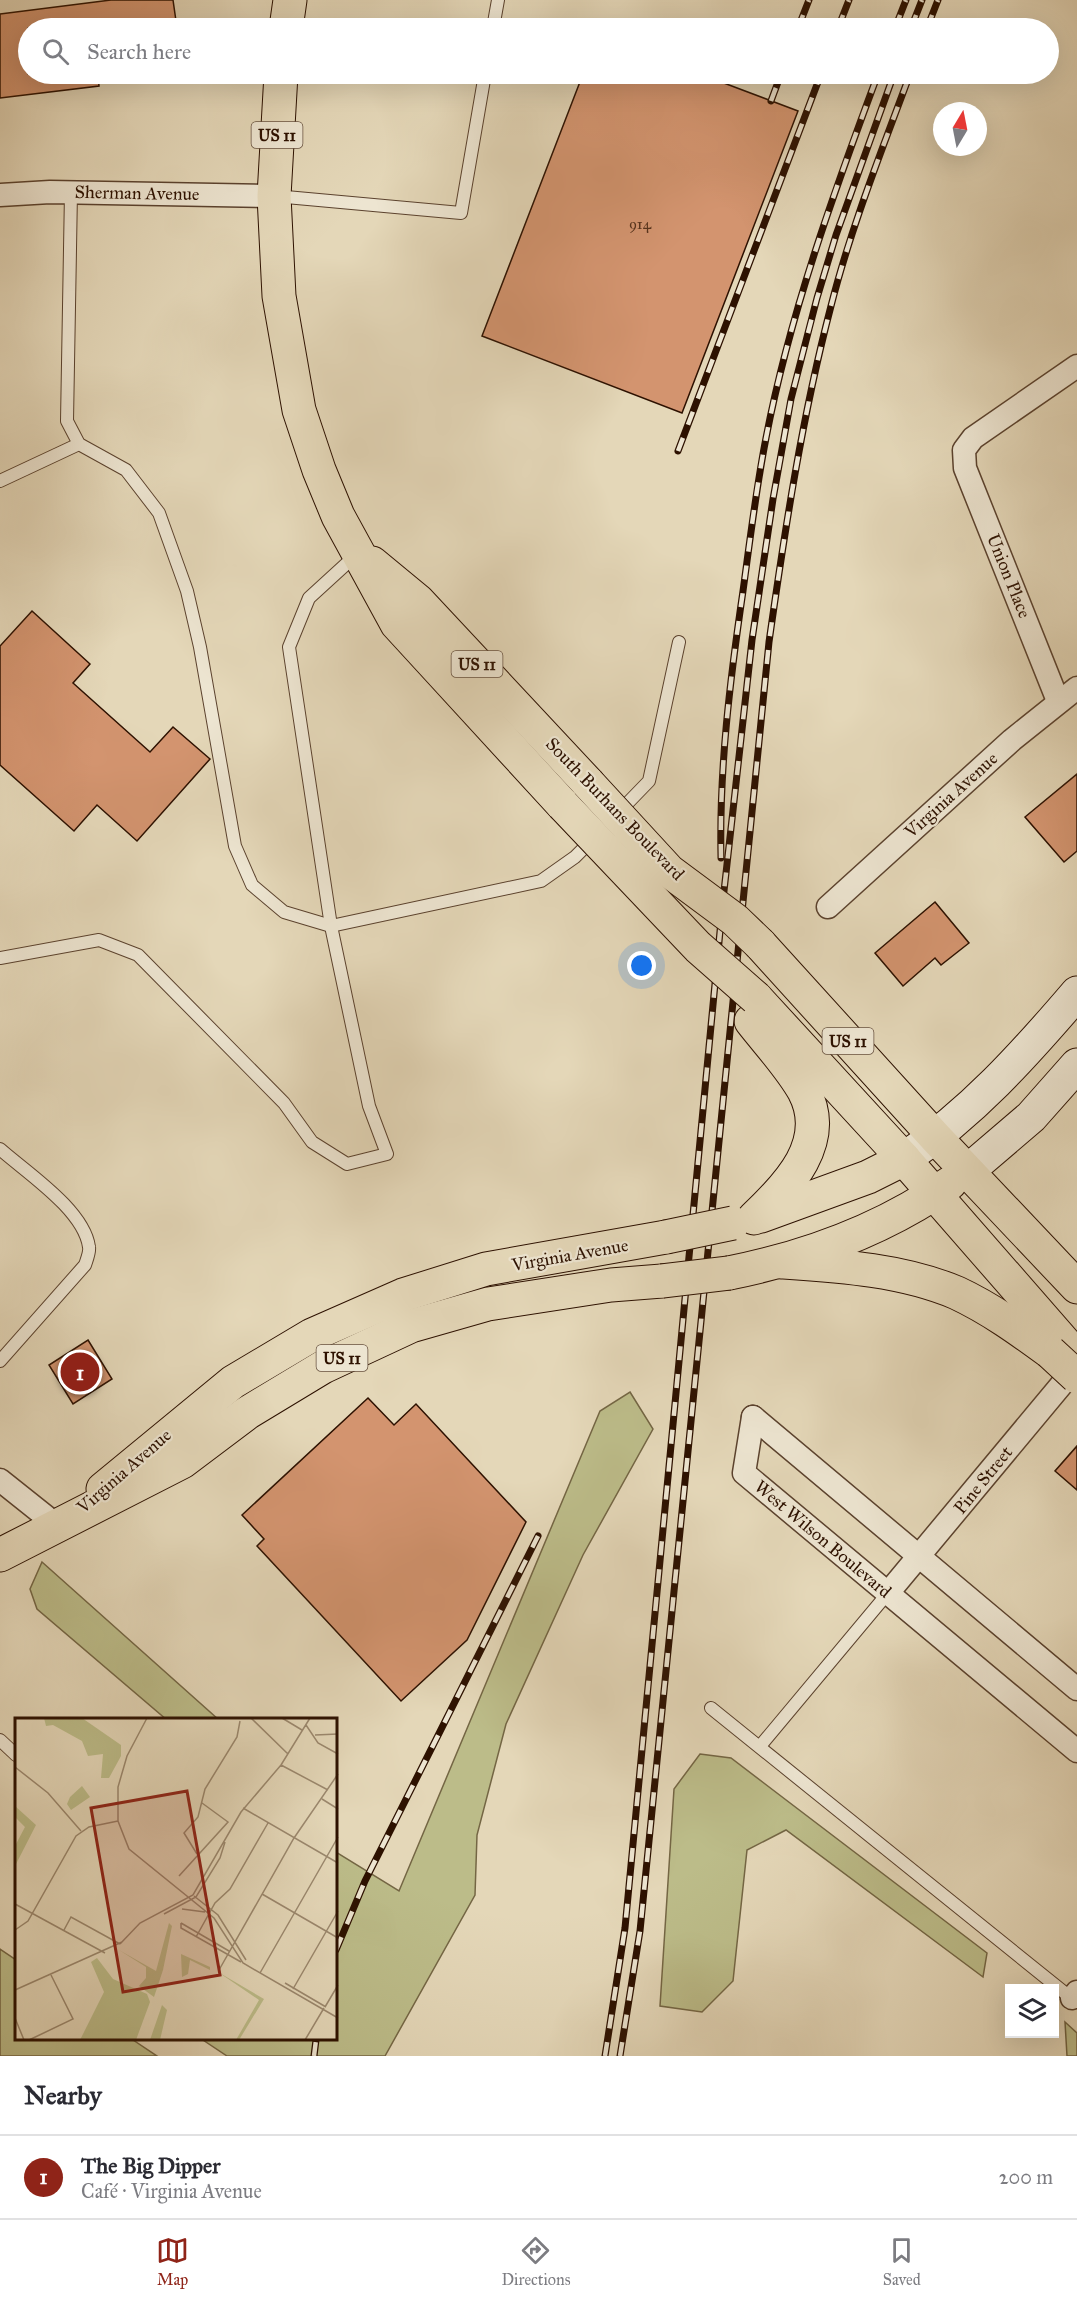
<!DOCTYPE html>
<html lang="en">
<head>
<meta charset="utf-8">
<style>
  :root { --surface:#fff; --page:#f2f2f3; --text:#2b2b33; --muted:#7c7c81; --line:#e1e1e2; --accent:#8f2418 }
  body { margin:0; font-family:"IM FELL Great Primer",serif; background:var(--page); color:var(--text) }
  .controls { position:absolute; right:18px; bottom:18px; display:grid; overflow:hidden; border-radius:0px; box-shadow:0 6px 24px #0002 }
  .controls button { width:54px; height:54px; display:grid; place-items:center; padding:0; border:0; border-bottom:2px solid var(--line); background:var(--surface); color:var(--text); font:30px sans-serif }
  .compass { position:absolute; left:933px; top:102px; width:54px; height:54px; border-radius:50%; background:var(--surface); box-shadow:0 6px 24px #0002; rotate:10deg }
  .you { position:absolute; left:642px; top:966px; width:21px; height:21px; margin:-15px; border:4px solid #fff; border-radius:50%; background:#1a73e8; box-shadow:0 0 0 9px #1a73e833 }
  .badge { display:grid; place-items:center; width:39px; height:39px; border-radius:50%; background:var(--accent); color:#fff; font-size:20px; font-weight:700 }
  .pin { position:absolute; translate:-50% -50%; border:3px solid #fff; box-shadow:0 2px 6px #0006 }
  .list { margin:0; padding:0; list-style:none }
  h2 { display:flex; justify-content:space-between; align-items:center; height:78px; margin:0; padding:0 24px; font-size:26px }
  h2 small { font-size:20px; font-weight:400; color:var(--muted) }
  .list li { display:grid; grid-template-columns:39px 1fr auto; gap:18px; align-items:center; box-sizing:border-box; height:84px; padding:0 24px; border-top:2px solid var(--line) }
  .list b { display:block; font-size:22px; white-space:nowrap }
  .list p { margin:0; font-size:20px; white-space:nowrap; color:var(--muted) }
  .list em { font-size:20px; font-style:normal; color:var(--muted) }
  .icon { flex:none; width:33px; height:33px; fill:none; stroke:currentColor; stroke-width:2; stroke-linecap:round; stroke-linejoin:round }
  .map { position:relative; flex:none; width:1077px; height:2056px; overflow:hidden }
  .search { position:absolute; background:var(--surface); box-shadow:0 6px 24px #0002; left:18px; right:18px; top:18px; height:66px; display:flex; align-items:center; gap:15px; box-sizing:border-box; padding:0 21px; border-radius:33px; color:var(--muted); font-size:22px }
  .sheet { height:162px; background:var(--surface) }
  nav { display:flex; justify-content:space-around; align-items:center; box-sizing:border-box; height:84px; border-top:2px solid var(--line); background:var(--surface); font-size:16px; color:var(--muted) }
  nav a { display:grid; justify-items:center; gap:3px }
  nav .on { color:var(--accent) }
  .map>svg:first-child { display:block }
  .green { fill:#bcbc89; stroke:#746644; stroke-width:1.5 }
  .building { fill:#d3946f; stroke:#2d1100; stroke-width:1.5 }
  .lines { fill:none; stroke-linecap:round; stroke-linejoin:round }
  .lane-casing { stroke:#5b422e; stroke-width:14 }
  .street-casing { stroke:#5b422e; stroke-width:25 }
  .secondary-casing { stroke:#2d1100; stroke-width:35 }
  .primary-casing { stroke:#2d1100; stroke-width:35 }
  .lane { stroke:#ede5d1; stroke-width:12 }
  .street { stroke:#ede5d1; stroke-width:22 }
  .secondary { stroke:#ede5d1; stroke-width:33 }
  .primary { stroke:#e4d7b8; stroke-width:33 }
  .rail-casing { stroke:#2d1100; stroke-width:7 }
  .rail { stroke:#ede5d1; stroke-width:4.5; stroke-dasharray:14; stroke-linecap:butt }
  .primary-bridge-casing { stroke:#2d1100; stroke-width:35; stroke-linecap:butt }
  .primary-bridge { stroke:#e4d7b8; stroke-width:33 }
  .labels { text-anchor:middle; stroke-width:4.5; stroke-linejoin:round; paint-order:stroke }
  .number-label { font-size:15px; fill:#56321c }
  .shield { fill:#ede5d1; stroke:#67513f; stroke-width:1.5 }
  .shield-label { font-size:16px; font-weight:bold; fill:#2d1100 }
  .street-label { font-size:18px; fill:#2d1100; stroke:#ede5d1 }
  .inset-road { fill:none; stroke:#9b886e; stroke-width:1.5 }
  .view { fill:#8f2418; fill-opacity:0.15; stroke:#8f2418; stroke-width:3 }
  .inset-edge { fill:none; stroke:#2d1100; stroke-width:3 }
</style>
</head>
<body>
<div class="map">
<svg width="1077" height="2056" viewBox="0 0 1077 2056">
  <rect width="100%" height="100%" fill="#e4d7b8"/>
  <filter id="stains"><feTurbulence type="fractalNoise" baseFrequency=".00333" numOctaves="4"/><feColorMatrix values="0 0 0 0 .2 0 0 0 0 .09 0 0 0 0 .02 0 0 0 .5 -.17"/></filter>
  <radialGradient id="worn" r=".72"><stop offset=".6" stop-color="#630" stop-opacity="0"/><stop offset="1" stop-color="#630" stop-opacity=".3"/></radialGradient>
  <g class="green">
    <path d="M630 1392 653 1429 583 1555 506 1724 477 1835 475 1895 385 2056H227L203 2040H336V1852L399 1891 600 1411Z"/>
    <path d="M42 1562 219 1720H167L37 1609 30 1589Z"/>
    <path d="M700 1754 731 1758 987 1953 983 1977 786 1830 747 1850 733 1981 702 2012 660 2006 674 1789Z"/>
    <path d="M0 1949 16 1960V2040H133L157 2056H0Z"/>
    <path d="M1065 2022 1077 2033V2056H1067Z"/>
  </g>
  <g class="building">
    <path d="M111 0H173L177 28H28V74H98L99 86 0 98V14Z"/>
    <path d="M583 74H700L798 111 682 413 482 336Z"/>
    <path d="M32 611 90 664 73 683 150 752 173 727 210 759 137 841 97 805 74 831 0 765V646Z"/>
    <path d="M1077 774V851L1064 862 1025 817Z"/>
    <path d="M935 902 969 943 941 965 935 958 903 986 875 953Z"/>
    <path d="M88 1340 112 1379 73 1404 49 1365Z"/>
    <path d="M368 1398 394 1425 416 1404 526 1522 467 1640 401 1701 257 1546 264 1539 242 1515Z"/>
    <path d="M1077 1446V1490L1055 1471Z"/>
  </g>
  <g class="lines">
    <g class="lane-casing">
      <g id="lane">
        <path d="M493 28 498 0"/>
        <path d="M71 192 67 421 79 444 126 470 159 513 187 591 200 647 235 846 252 885 284 912 331 926 541 881 575 857 593 839"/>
        <path d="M275 196 461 213 485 74"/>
        <path d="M0 481 79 444"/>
        <path d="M618 813 649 781 679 642"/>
        <path d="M0 958 99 940 138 955 284 1103 312 1142 347 1164 387 1154 369 1106 331 926 289 647 309 598 356 555"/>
        <path d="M0 1149C27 1173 84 1210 89 1247 90 1252 87 1259 85 1265L0 1361"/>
        <path d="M711 1708 1076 2002"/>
        <path d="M0 1740 16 1755"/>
        <path d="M761 1745 888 1593"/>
      </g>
    </g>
    <g class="street-casing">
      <g id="street">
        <path d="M0 195 50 192 274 196"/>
        <path d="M1058 701 965 468 964 450 973 438 1077 366"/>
        <path d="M828 907 1012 740 1077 688"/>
        <path d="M753 1417 744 1473 1077 1751"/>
        <path d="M753 1417 1077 1689"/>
        <path d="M0 1480 59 1527"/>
        <path d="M888 1593 1077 1366"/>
        <path d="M1072 1998 1077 1992"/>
      </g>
    </g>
    <g class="secondary-casing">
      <g id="secondary">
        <path d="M904 1159C972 1113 1024 1055 1077 993"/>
        <path d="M969 1170 1031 1117 1077 1065"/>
      </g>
    </g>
    <g class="primary-casing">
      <g id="primary">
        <path d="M286 28 290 0"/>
        <path d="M281 74 274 196 279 296 299 410 319 470 338 516 397 624 563 805"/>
        <path d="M372 563 418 601 588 783"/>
        <path d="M760 944 936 1138 1077 1287"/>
        <path d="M756 998 904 1159 1077 1357"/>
        <path d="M751 1021C768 1043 790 1066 804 1091 831 1142 788 1186 754 1218"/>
        <path d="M761 1216 868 1177 904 1159"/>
        <path d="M782 1262C841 1266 903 1270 957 1293 991 1309 1020 1330 1050 1352"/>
        <path d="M729 1273C809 1257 883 1230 950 1183"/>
        <path d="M103 1489 233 1382 312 1335 403 1295 486 1269 666 1237"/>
        <path d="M0 1555 182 1462 247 1413 323 1367 411 1326 488 1304 611 1285 662 1281"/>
      </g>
    </g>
    <use href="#lane" class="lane"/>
    <use href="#street" class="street"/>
    <use href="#secondary" class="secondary"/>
    <use href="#primary" class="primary"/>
    <g class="rail-casing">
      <g id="rail">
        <path d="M798 28 809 0"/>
        <path d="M838 28 849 0"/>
        <path d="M895 28 906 0"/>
        <path d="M911 28 922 0"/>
        <path d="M927 28 938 0"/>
        <path d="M771 101 781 74"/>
        <path d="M678 451 821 74"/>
        <path d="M721 858C719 769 730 680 743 591 750 540 756 489 766 438 790 313 834 192 878 74"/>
        <path d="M336 1950 365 1881 538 1536"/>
        <path d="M314 2056 316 2040"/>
        <path d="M605 2056 625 1928 723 900 752 640 773 499 791 399 817 298 836 235 894 74"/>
        <path d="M620 2056 640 1931 769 642C785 529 802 417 831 306 851 227 882 150 910 74"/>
      </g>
    </g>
    <use href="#rail" class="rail"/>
    <g class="primary-bridge-casing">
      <g id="primary-bridge">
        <path d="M588 783 669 871 735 920 760 944"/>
        <path d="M563 805 698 947 756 998"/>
        <path d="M666 1237 733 1223"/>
        <path d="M662 1281 729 1273"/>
        <path d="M1050 1352 1077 1377"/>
      </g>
    </g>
    <use href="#primary-bridge" class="primary-bridge"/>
  </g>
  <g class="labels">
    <g class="number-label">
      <text x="640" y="229">914</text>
    </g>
    <g class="shield">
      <rect x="251.5" y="122" width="51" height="26" rx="4.5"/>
      <rect x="451.5" y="651" width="51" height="26" rx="4.5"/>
      <rect x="822.5" y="1028" width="51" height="26" rx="4.5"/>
      <rect x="316.5" y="1345" width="51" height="26" rx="4.5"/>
    </g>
    <g class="shield-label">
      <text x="277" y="141">US 11</text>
      <text x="477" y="670">US 11</text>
      <text x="848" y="1047">US 11</text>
      <text x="342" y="1364">US 11</text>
    </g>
    <g class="street-label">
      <text transform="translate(137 193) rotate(1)" y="6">Sherman Avenue</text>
      <text transform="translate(1009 576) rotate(68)" y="6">Union Place</text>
      <text transform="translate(951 795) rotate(-42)" y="6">Virginia Avenue</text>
      <text transform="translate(615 809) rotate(46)" y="6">South Burhans Boulevard</text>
      <text transform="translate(570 1255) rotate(-10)" y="6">Virginia Avenue</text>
      <text transform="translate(124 1471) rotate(-41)" y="6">Virginia Avenue</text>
      <text transform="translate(983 1480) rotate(-51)" y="6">Pine Street</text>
      <text transform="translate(823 1539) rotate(40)" y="6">West Wilson Boulevard</text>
    </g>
  </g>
  <g transform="translate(15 1718)">
    <rect width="322" height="322" fill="#e4d7b8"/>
    <path d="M29 0H67L106 27V38L94 60H86L88 36 73 38 67 23 38 7 31 8ZM67 68 75 79 56 92 52 86 55 79ZM0 88 21 107 0 148V128L10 109 0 99ZM154 205 157 208 148 252 139 279 124 268 131 260V249L104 232 141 253ZM166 236 195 249V252L175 242 173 256 167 259ZM82 240 98 261 132 276 135 284 121 322H65L89 274 76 244ZM203 254 249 281 224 322H221L244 282ZM147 287 152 292 145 322H135Z" fill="#bcbc89"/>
    <path class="inset-road" d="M132 0 112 38 103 69V103L114 131 199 200 228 245 323 300M236 0 273 36M267 0 287 12M291 7 303 25 323 36M300 17 323 16M266 47 313 72M0 49 33 75 66 113M307 81 323 91M228 90 323 145M182 136 169 115 183 99 190 71 222 19 225 3M164 158 213 104 187 85M247 176 323 220M179 178 203 197 231 242M0 186 90 235M167 191 190 194M149 196 181 179 205 140 210 124M166 205V210L226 244M166 205 214 233M0 212 13 203 61 118 74 109 103 103M49 212 56 199 105 226M181 219 200 185 215 171 253 105M105 226 125 205 178 177 226 94 266 47 295 0M204 252 279 120 323 56M245 255 323 119M270 265 311 289M278 271 323 193M0 272 107 224M310 289 323 267M0 300 9 322M14 322 58 301 36 257M290 322 309 290"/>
    <path class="view" d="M172 73 205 257 108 274 76 90Z"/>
    <rect width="322" height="322" class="inset-edge"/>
  </g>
  <rect width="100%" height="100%" filter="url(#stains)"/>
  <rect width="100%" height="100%" fill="url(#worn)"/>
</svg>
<div class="controls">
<button><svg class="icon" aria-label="layers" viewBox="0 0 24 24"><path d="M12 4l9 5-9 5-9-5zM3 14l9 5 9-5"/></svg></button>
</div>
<svg class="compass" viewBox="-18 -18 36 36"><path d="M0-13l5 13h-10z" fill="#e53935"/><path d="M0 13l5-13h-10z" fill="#7c7c81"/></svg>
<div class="you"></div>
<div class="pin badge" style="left:80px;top:1372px">1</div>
<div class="search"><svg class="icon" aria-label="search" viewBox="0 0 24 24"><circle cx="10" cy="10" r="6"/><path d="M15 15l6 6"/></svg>Search here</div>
</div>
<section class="sheet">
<h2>Nearby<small></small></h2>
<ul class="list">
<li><span class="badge">1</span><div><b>The Big Dipper</b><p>Café · Virginia Avenue</p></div><em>200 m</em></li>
</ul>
</section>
<nav>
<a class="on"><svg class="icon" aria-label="map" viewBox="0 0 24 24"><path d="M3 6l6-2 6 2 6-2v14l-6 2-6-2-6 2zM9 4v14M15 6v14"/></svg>Map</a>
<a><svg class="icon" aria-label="directions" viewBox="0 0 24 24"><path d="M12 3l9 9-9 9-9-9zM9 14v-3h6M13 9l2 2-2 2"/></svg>Directions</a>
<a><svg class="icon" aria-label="saved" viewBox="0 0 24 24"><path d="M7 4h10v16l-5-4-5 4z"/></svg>Saved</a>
</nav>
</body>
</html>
